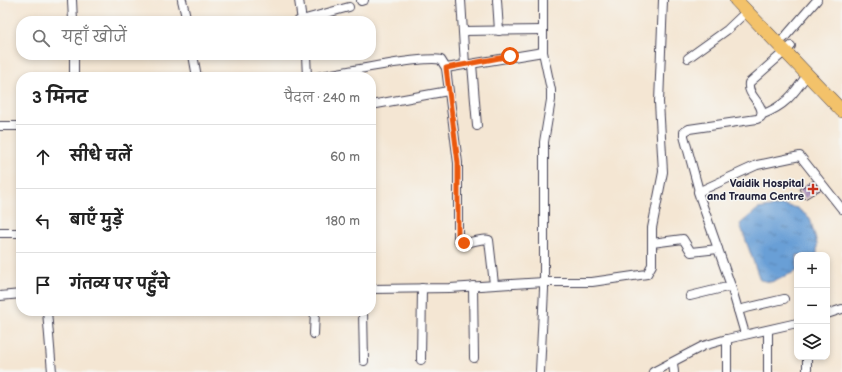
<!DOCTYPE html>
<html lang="hi">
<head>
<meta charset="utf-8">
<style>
  :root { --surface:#fff; --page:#f6f6f6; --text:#222; --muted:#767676; --line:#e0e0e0 }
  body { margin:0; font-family:"Balsamiq Sans","Playpen Sans Deva",sans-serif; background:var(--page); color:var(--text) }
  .controls { position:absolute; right:12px; bottom:12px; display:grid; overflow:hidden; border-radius:8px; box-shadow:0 2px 6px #0003 }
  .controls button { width:36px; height:36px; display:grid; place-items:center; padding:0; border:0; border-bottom:1px solid var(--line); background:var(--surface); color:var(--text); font:20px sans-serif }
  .stop { position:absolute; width:12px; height:12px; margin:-9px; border:3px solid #ea580c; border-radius:50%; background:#fff }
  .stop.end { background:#ea580c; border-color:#fff; box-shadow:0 1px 4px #0008 }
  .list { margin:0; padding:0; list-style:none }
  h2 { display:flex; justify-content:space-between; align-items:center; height:52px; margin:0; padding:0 16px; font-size:17px }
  h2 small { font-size:13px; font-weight:400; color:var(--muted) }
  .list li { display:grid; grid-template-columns:26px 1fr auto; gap:12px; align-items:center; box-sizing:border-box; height:64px; padding:0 16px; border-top:1px solid var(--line) }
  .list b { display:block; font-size:15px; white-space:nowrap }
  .list em { font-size:13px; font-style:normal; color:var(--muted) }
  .icon { flex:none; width:22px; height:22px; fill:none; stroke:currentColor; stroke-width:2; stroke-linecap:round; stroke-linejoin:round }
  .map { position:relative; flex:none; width:842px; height:372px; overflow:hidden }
  .search { position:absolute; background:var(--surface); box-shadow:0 2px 6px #0003; left:16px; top:16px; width:360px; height:44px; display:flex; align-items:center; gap:10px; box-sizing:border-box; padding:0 14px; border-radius:16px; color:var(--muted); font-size:15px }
  .panel { position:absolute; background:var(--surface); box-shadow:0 2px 6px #0003; left:16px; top:72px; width:360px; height:244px; border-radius:16px }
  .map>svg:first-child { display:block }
  .water { fill:url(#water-ripples); stroke:#466088 }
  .building { fill:url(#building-cross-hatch) }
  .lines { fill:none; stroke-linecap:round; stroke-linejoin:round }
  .minor-casing { stroke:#423f52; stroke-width:10 }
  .primary-casing { stroke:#423f52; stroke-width:14 }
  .minor { stroke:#fff; stroke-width:8 }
  .primary { stroke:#f3c26a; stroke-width:13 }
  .route { stroke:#ea580c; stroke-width:5 }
  .poi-dot { fill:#c8321e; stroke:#f6f6f2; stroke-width:1.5 }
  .labels { text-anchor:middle; stroke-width:3; stroke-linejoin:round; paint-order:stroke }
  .poi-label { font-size:11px; font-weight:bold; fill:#22223b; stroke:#f6f6f2; text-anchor:end }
</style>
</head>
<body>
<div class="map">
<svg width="842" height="372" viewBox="0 0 842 372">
  <defs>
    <pattern id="water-ripples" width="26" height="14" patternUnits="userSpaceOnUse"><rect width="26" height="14" fill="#699fd6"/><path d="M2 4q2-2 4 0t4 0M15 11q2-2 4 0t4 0" fill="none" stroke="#5681af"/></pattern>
    <pattern id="building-cross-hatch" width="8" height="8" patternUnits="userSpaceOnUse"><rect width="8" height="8" fill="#b69ec5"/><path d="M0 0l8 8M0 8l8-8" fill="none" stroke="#9480a1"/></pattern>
  </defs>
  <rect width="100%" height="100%" fill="#f6f6f2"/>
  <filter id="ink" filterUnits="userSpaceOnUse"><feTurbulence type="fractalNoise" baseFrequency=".025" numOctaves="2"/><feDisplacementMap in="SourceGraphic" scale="8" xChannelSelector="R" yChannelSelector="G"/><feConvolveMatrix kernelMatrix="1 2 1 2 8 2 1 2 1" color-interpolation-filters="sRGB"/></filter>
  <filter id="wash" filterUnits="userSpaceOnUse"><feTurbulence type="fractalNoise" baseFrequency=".012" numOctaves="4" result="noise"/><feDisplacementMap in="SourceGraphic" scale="16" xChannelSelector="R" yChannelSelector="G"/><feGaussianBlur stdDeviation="0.9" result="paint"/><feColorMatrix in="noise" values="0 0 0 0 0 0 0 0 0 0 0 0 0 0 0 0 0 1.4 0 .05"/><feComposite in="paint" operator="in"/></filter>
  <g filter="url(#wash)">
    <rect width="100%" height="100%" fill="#f4e6d3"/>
    <path class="water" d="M783 205 797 208 810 218 817 244V255H797V271L771 282 760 280 740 224 758 209Z"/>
    <g id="blocks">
      <path class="building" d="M813 181 820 190 805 199 799 189Z"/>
    </g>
  </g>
  <g filter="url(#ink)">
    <use href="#blocks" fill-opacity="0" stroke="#423f52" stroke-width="1"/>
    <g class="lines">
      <g class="minor-casing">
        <g id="minor">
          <path d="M72 0 73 21"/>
          <path d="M182 0 187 21"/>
          <path d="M299 0 302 21"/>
          <path d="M461 0 465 65"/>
          <path d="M497 0 499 31"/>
          <path d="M361 1 364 0"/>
          <path d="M298 21 349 7"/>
          <path d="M463 31 543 30"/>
          <path d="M784 38 817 0"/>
          <path d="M74 55V77"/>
          <path d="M193 55 197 77"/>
          <path d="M306 55 307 77"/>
          <path d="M688 58 727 30 747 11"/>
          <path d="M472 64 477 126"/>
          <path d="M446 68 543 52"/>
          <path d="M317 77C338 73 426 55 441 60L446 68 458 163V238L459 241C468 246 480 237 489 240L494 284"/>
          <path d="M371 105 448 91"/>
          <path d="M761 115C785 106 793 95 807 75"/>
          <path d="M0 126H21"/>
          <path d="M699 191 684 136V132L689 129 757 119 761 117C765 103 747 97 749 83L791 46"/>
          <path d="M0 233H21"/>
          <path d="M652 243 683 239 691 252 718 249"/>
          <path d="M473 286 474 358"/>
          <path d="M371 289 450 288 544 282H592L647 274 652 265V228L663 172 659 102 663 0"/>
          <path d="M0 296 21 294"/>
          <path d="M690 296 731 286"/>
          <path d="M738 310 784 299"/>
          <path d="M47 311 52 372"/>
          <path d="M363 311 364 361"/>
          <path d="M827 314 842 309"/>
          <path d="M768 330V372"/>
          <path d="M314 334 315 311"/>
          <path d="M745 334 731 286 698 192 757 165 800 156 842 209"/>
          <path d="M807 357V372"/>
          <path d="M421 360 422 288"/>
          <path d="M673 363 674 372"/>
          <path d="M540 372 544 289V142L551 100V90L543 52V0"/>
          <path d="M653 372 703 346 727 339 797 323"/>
          <path d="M727 372V339"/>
        </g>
      </g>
      <g class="primary-casing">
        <path id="primary" d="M736 0 842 111"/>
      </g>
      <use href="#minor" class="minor"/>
      <use href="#primary" class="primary"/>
    </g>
  </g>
  <g class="lines" filter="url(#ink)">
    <path class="route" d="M464 243H461L458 238V163L446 68 510 56"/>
  </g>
  <path class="poi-dot" d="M811 183h4v4h4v4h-4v4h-4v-4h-4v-4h4z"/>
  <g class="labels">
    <g class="poi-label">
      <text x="804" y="187">Vaidik Hospital<tspan x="804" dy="13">and Trauma Centre</tspan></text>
    </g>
  </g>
</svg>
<div class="controls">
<button>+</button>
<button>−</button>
<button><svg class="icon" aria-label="layers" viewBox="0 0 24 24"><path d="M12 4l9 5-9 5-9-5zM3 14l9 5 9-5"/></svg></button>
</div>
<div class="stop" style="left:510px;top:56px"></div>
<div class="stop end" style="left:464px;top:243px"></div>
<div class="search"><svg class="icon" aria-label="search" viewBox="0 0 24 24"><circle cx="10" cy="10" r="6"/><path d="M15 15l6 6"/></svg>यहाँ खोजें</div>
<section class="panel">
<h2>3 मिनट<small>पैदल · 240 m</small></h2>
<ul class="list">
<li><svg class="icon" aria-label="ahead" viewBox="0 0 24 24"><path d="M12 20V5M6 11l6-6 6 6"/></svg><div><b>सीधे चलें</b></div><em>60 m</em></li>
<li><svg class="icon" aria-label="left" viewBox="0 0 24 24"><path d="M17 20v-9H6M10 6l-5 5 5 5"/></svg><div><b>बाएँ मुड़ें</b></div><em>180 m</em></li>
<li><svg class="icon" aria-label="arrive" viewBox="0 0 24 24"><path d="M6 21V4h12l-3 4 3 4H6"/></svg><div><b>गंतव्य पर पहुँचे</b></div></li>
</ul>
</section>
</div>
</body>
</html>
